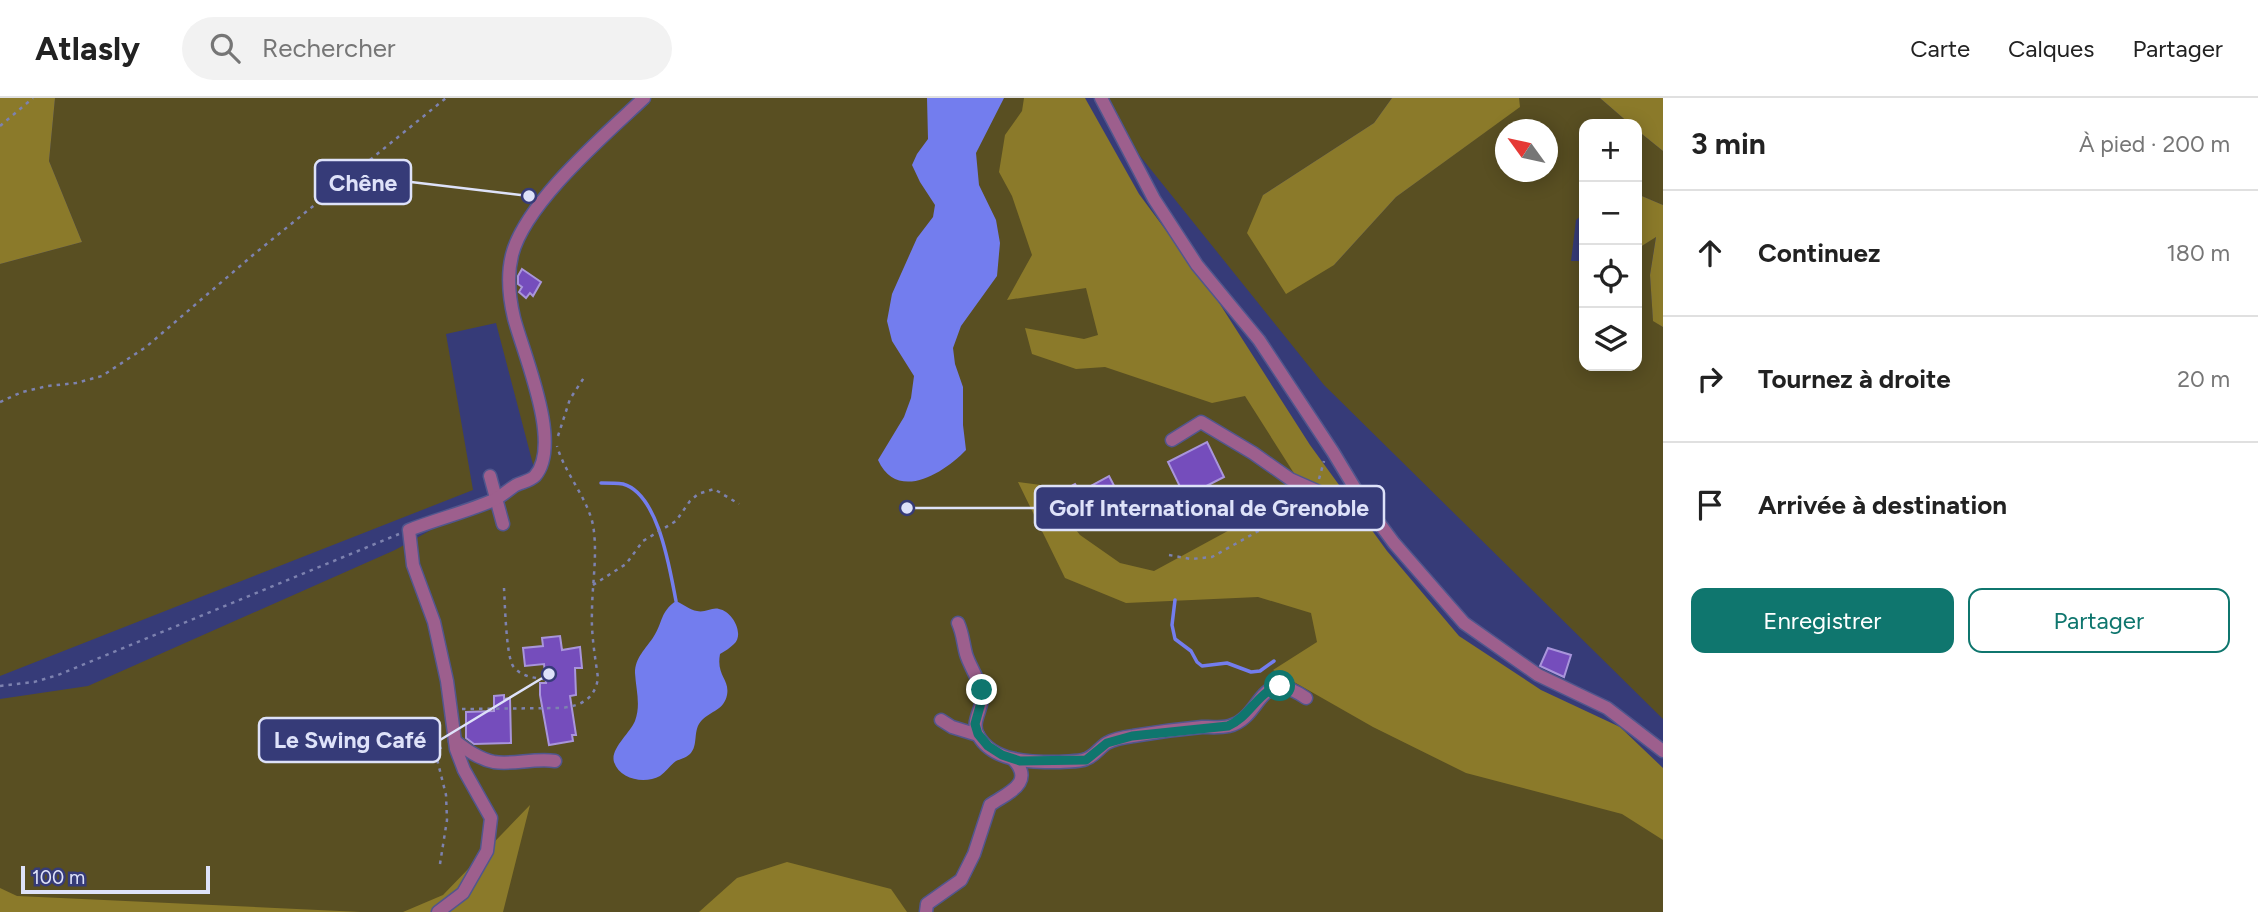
<!DOCTYPE html>
<html lang="fr">
<head>
<meta charset="utf-8">
<style>
  :root { --surface:#fff; --page:#f2f2f2; --text:#222; --muted:#767676; --line:#e0e0e0; --accent:#0f766e }
  body { margin:0; font-family:Figtree,sans-serif; background:var(--page); color:var(--text) }
  .controls { position:absolute; right:21px; top:21px; display:grid; overflow:hidden; border-radius:14px; box-shadow:0 4px 18px #0003 }
  .controls button { width:63px; height:63px; display:grid; place-items:center; padding:0; border:0; border-bottom:2px solid var(--line); background:var(--surface); color:var(--text); font:35px sans-serif }
  .compass { position:absolute; left:1495px; top:21px; width:63px; height:63px; border-radius:50%; background:var(--surface); box-shadow:0 4px 18px #0003; rotate:303deg }
  .scale { position:absolute; left:21px; bottom:18px; width:189px; box-sizing:border-box; padding-left:7px; border:4px solid #dee2f9; border-top:0; font-size:19px; line-height:24px; white-space:nowrap; color:#dee2f9; -webkit-text-stroke:5px #363b78; paint-order:stroke }
  .stop { position:absolute; width:21px; height:21px; margin:-16px; border:5px solid #0f766e; border-radius:50%; background:#fff }
  .stop.end { background:#0f766e; border-color:#fff; box-shadow:0 2px 7px #0008 }
  .list { margin:0; padding:0; list-style:none }
  h2 { display:flex; justify-content:space-between; align-items:center; height:91px; margin:0; padding:0 28px; font-size:30px }
  h2 small { font-size:23px; font-weight:400; color:var(--muted) }
  .list li { display:grid; grid-template-columns:46px 1fr auto; gap:21px; align-items:center; box-sizing:border-box; height:126px; padding:0 28px; border-top:2px solid var(--line) }
  .list b { display:block; font-size:26px; white-space:nowrap }
  .list em { font-size:23px; font-style:normal; color:var(--muted) }
  .actions { display:flex; gap:14px; padding:21px 28px }
  .actions a { flex:1; padding:16px 0; border:2px solid var(--accent); border-radius:14px; text-align:center; font-size:24px; color:var(--accent) }
  .actions .main { background:var(--accent); color:#fff }
  .icon { flex:none; width:38px; height:38px; fill:none; stroke:currentColor; stroke-width:2; stroke-linecap:round; stroke-linejoin:round }
  .map { position:relative; flex:none; width:1663px; height:814px; overflow:hidden }
  header { display:flex; align-items:center; gap:42px; box-sizing:border-box; height:98px; padding:0 35px; background:var(--surface); border-bottom:2px solid var(--line) }
  header strong { font-size:33px }
  nav { display:flex; gap:38px; margin-inline-start:auto; font-size:24px }
  .search { width:490px; height:63px; background:var(--page); display:flex; align-items:center; gap:18px; box-sizing:border-box; padding:0 24px; border-radius:38px; color:var(--muted); font-size:26px }
  main { display:flex }
  aside { flex:1; background:var(--surface) }
  .map>svg:first-child { display:block }
  .green { fill:#594f22; fill-rule:evenodd }
  .forest { fill:#8b7a2a }
  .water { fill:#737dee }
  .lines { fill:none; stroke-linecap:round; stroke-linejoin:round }
  .stream { stroke:#737dee; stroke-width:3.5 }
  .building { fill:#754dbc; stroke:#a995db; stroke-width:2 }
  .minor-casing { stroke:#51568d; stroke-width:15 }
  .path { stroke:#7d82af; stroke-width:2.5; stroke-dasharray:3.5 5; stroke-linecap:butt }
  .minor { stroke:#9d5f8d; stroke-width:12 }
  .route { stroke:#0f766e; stroke-width:9 }
  .leader { fill:none; stroke:#dee2f9; stroke-width:2.5 }
  .callout-dot { fill:#dee2f9; stroke:#363b78; stroke-width:2.5 }
  .callout { fill:#363b78; stroke:#dee2f9; stroke-width:2.5 }
  .callout-label { font-size:23px; text-anchor:middle; font-weight:bold; fill:#dee2f9 }
</style>
</head>
<body>
<header>
<strong>Atlasly</strong>
<div class="search"><svg class="icon" aria-label="search" viewBox="0 0 24 24"><circle cx="10" cy="10" r="6"/><path d="M15 15l6 6"/></svg>Rechercher</div>
<nav><a>Carte</a><a>Calques</a><a>Partager</a></nav>
</header>
<main>
<div class="map">
<svg width="1663" height="814" viewBox="0 0 1663 814">
  <rect width="100%" height="100%" fill="#363b78"/>
  <g class="green">
    <path d="M55 0H1081L1146 158 1445 539 1663 709V814H0V601L88 588 395 452 535 374 496 225 446 236 473 392 0 578V166L82 144 49 63Z"/>
    <path d="M1108 0H1392L1374 25 1263 97 1334 167 1396 99 1519 9V0H1600L1630 26H1584V115L1576 122 1571 163H1584V268H1637V151L1656 138 1650 177 1653 222 1663 229V621L1324 287 1136 53ZM1506 32H1548V74H1506Z"/>
    <path d="M1637 32 1663 53V107L1637 96Z"/>
  </g>
  <g class="forest">
    <path d="M0 0H55L49 63 82 144 0 166Z"/>
    <path d="M1024 0H1085L1139 96 1216 200 1310 347 1387 453 1459 538 1541 592 1620 629 1663 670V742L1622 716 1466 675 1373 629 1273 572 1317 544 1311 515 1258 499 1126 505 1065 480 1018 384 1041 387 1080 437 1120 465 1154 473 1272 409 1297 380 1245 298 1212 305 1105 269 1076 271 1032 256 1025 230 1084 241 1098 237 1086 190 1007 202 1032 157 1012 98 999 74 1005 37 1022 13Z"/>
    <path d="M1392 0H1519L1520 9 1396 99 1334 167 1286 196 1247 135 1263 97 1374 25Z"/>
    <path d="M1600 0H1663V53L1637 32V26H1630Z"/>
    <path d="M1637 96 1663 107V229L1653 223 1650 177 1656 139 1637 151Z"/>
    <path d="M530 707 503 814H403L443 797Z"/>
    <path d="M787 764 891 791 907 814H699L737 780Z"/>
    <path d="M0 790 17 798 361 814H0Z"/>
  </g>
  <g class="water">
    <path d="M927 0H1004L976 55 979 87 996 122 1000 145 997 178 961 228 953 250 955 266 963 289V327L966 352C943 376 897 404 878 362L904 319 911 300 914 278 892 243 887 223 892 196 917 140 933 119 935 107 920 84 912 67 917 56 928 41Z"/>
    <path d="M676 503C683 506 690 512 697 513 705 515 712 509 719 511 732 513 745 536 734 546 730 550 725 553 720 556 716 578 730 581 727 597 724 612 711 613 702 622 692 632 699 647 690 656 686 660 680 661 676 663 670 667 666 674 660 678 645 686 620 682 614 664 610 651 630 635 635 623 641 607 636 592 635 575 635 559 646 551 654 538 663 524 660 514 676 503Z"/>
  </g>
  <g class="lines">
    <g class="stream">
      <path d="M601 385C608 385 616 385 623 386 659 396 670 473 676 503"/>
      <path d="M1175 502 1172 527 1175 541 1191 553 1197 564 1202 568 1227 565 1251 574 1260 573 1274 563"/>
    </g>
  </g>
  <g class="building">
    <path d="M522 171 541 184 533 198 530 195 526 200 519 194 522 189 518 186V178Z"/>
    <path d="M1207 344 1224 379 1185 399 1168 364Z"/>
    <path d="M1109 378 1121 401 1107 409 1104 402 1080 420 1064 392 1075 386 1080 394Z"/>
    <path d="M560 538 562 552 580 549 582 570H575L576 597 570 598 576 637H572L573 643 549 647 540 597V585H546L544 566 525 568 523 550 543 548 542 540Z"/>
    <path d="M1548 550 1571 557 1564 579 1540 568Z"/>
    <path d="M504 597V601L510 600 511 645 474 646 466 640V614L494 613V598Z"/>
  </g>
  <g class="lines">
    <g class="minor-casing">
      <g id="minor">
        <path d="M1101 0 1154 101 1197 167 1259 242 1333 354 1362 402 1394 445 1464 525 1538 577 1607 610 1663 653"/>
        <path d="M1172 342 1201 324 1253 355 1290 381 1326 397 1362 402"/>
        <path d="M490 378 503 426"/>
        <path d="M958 525C963 536 963 545 966 556 970 570 983 586 982 601 981 613 971 625 978 637 993 665 1033 664 1060 664 1068 663 1079 664 1086 661 1095 658 1100 649 1107 645 1114 641 1125 639 1133 638 1156 634 1179 631 1202 629 1210 629 1220 630 1229 628 1263 620 1258 566 1306 600"/>
        <path d="M941 622 952 629 978 637"/>
        <path d="M455 643C467 652 479 661 494 664 513 667 534 660 555 663"/>
        <path d="M438 814 463 795 487 753 491 720 464 672 456 651 447 583 434 524 413 467 409 432C437 421 466 414 494 402 502 398 508 392 516 387 522 384 530 383 535 378 563 346 523 255 514 220 509 199 507 177 512 157 525 105 605 37 644 0"/>
        <path d="M926 814 927 806 961 782 974 756 990 707C1007 695 1036 685 1013 661"/>
      </g>
    </g>
    <g class="path">
      <path d="M0 28 33 0"/>
      <path d="M0 304 22 294 48 288 76 285 102 278 146 249 253 157 446 0"/>
      <path d="M558 338 570 301 585 278"/>
      <path d="M1319 381 1324 363"/>
      <path d="M1169 457 1191 461 1212 459 1278 422 1297 410 1306 401"/>
      <path d="M593 487 626 466 643 443 676 423 690 403 698 396 714 391 739 406"/>
      <path d="M504 490C505 506 506 557 513 568 520 578 533 580 544 581"/>
      <path d="M0 588 34 584 58 577 399 436"/>
      <path d="M462 611 561 610C581 608 595 601 598 580 595 558 591 536 592 514 592 486 598 456 593 427 587 399 565 376 557 348"/>
      <path d="M440 766 447 722 446 697 435 653 444 648"/>
    </g>
    <use href="#minor" class="minor"/>
  </g>
  <g class="lines">
    <path class="route" d="M982 592V601L975 626 978 636 988 648 1002 657 1020 663 1086 662 1107 645 1132 638 1228 628C1250 619 1257 594 1280 588"/>
  </g>
  <path class="leader" d="M529 98L411 84M907 410L1035 410M549 576L440 642"/>
  <g class="callout-dot">
    <circle cx="529" cy="98" r="7"/>
    <circle cx="907" cy="410" r="7"/>
    <circle cx="549" cy="576" r="7"/>
  </g>
  <g class="callout">
    <rect x="315" y="62" width="96" height="44" rx="7"/>
    <rect x="1035" y="388" width="349" height="44" rx="7"/>
    <rect x="259" y="620" width="181" height="44" rx="7"/>
  </g>
  <g class="callout-label">
    <text x="363" y="93">Chêne</text>
    <text x="1209" y="418">Golf International de Grenoble</text>
    <text x="350" y="650">Le Swing Café</text>
  </g>
</svg>
<div class="controls">
<button>+</button>
<button>−</button>
<button><svg class="icon" aria-label="locate" viewBox="0 0 24 24"><circle cx="12" cy="12" r="6"/><path d="M12 2v4M12 18v4M2 12h4M18 12h4"/></svg></button>
<button><svg class="icon" aria-label="layers" viewBox="0 0 24 24"><path d="M12 4l9 5-9 5-9-5zM3 14l9 5 9-5"/></svg></button>
</div>
<svg class="compass" viewBox="-18 -18 36 36"><path d="M0-13l5 13h-10z" fill="#e53935"/><path d="M0 13l5-13h-10z" fill="#767676"/></svg>
<div class="scale">100 m</div>
<div class="stop" style="left:1280px;top:588px"></div>
<div class="stop end" style="left:982px;top:592px"></div>
</div>
<aside>
<h2>3 min<small>À pied · 200 m</small></h2>
<ul class="list">
<li><svg class="icon" aria-label="ahead" viewBox="0 0 24 24"><path d="M12 20V5M6 11l6-6 6 6"/></svg><div><b>Continuez</b></div><em>180 m</em></li>
<li><svg class="icon" aria-label="right" viewBox="0 0 24 24"><path d="M7 20v-9h11M14 6l5 5-5 5"/></svg><div><b>Tournez à droite</b></div><em>20 m</em></li>
<li><svg class="icon" aria-label="arrive" viewBox="0 0 24 24"><path d="M6 21V4h12l-3 4 3 4H6"/></svg><div><b>Arrivée à destination</b></div></li>
</ul>
<div class="actions"><a class="main">Enregistrer</a><a>Partager</a></div>
</aside>
</main>
</body>
</html>
